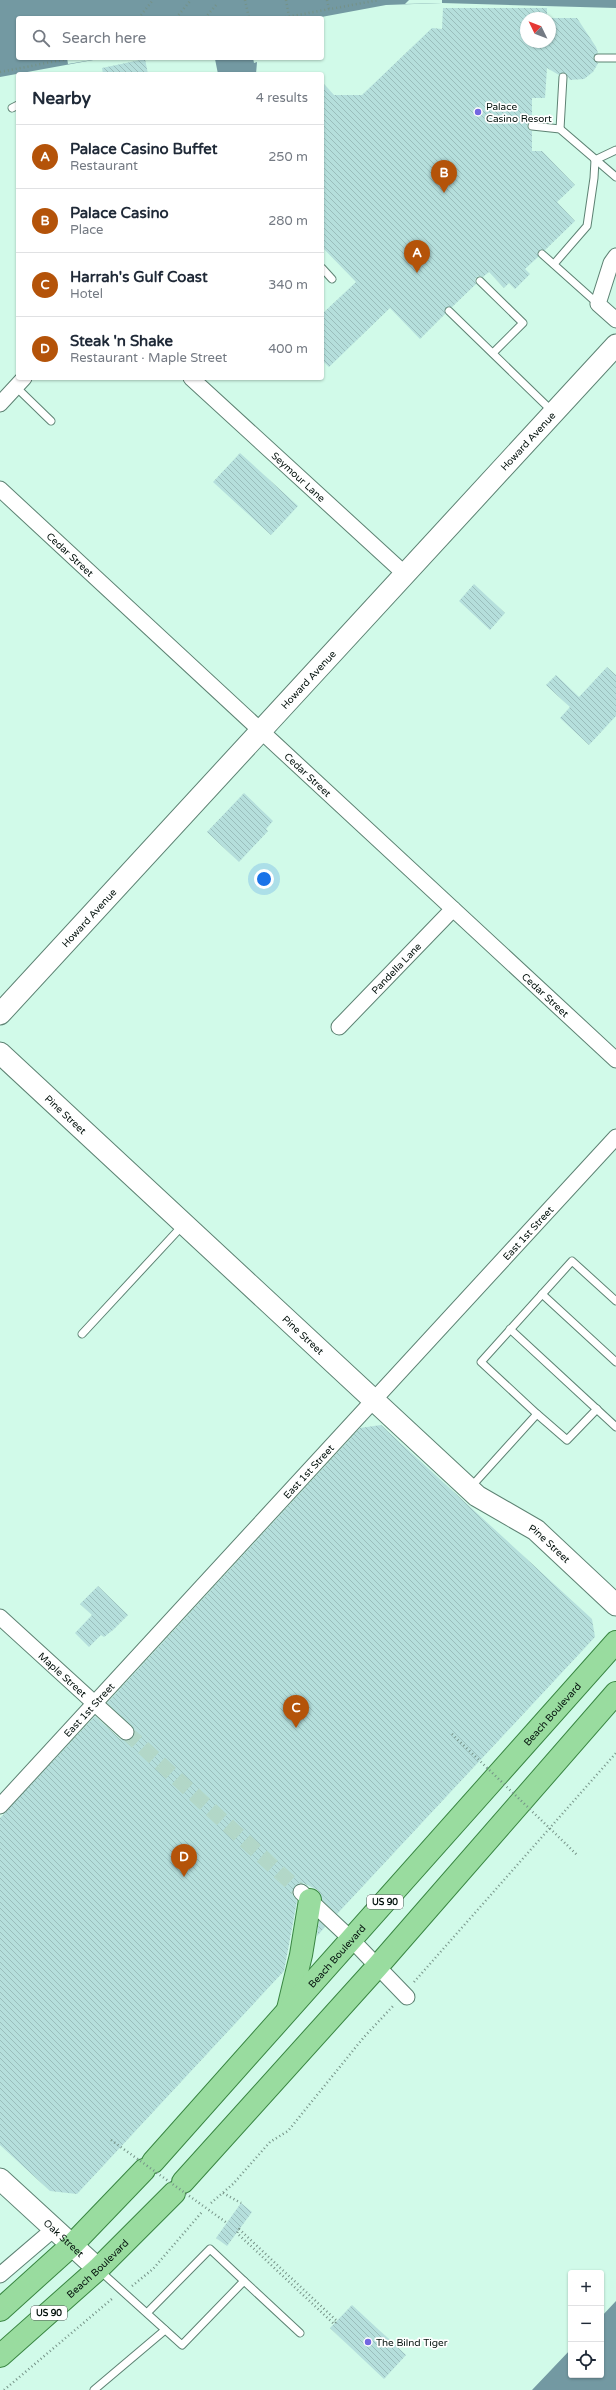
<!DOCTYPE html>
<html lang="en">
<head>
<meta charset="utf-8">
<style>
  :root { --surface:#fff; --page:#f2f2f3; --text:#1f2937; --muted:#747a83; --line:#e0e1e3; --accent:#b45309 }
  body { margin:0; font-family:"Varela Round",sans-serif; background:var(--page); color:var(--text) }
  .controls { position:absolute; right:12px; bottom:12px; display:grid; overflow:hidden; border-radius:4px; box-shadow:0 1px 3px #0004 }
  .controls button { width:36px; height:36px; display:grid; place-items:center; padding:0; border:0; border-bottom:1px solid var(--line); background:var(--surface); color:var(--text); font:20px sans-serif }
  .compass { position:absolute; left:520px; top:12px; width:36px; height:36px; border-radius:50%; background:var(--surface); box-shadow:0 1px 3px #0004; rotate:313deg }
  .you { position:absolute; left:264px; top:879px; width:14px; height:14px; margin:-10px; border:3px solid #fff; border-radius:50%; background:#1a73e8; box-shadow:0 0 0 6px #1a73e833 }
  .badge { display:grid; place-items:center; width:26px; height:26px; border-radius:50%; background:var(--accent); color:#fff; font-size:13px; font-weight:700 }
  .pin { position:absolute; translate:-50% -33px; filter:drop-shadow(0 1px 2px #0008) }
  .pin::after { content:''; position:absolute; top:21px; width:14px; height:12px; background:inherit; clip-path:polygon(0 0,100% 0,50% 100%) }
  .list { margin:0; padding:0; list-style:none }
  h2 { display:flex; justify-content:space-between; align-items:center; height:52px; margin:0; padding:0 16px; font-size:17px }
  h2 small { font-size:13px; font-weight:400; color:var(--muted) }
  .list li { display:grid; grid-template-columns:26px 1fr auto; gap:12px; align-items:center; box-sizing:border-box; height:64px; padding:0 16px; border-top:1px solid var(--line) }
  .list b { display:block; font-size:15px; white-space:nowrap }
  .list p { margin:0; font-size:13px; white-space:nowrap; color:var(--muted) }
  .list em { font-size:13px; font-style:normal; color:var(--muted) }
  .icon { flex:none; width:22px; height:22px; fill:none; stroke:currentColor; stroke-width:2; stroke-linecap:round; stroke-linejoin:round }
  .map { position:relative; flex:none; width:616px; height:2390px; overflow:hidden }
  .search { position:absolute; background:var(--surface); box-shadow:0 1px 3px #0004; left:16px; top:16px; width:308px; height:44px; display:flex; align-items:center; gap:10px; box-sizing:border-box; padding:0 14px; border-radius:4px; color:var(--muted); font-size:15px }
  .panel { position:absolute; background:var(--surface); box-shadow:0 1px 3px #0004; left:16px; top:72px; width:308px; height:308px; border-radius:4px }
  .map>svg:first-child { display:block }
  .water { fill:#7399a2 }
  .pier { fill:#d1fae9 }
  .building { fill:url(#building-back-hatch); fill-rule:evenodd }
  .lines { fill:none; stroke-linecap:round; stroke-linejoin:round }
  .street-tunnel { stroke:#b2d7c8; stroke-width:15; stroke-dasharray:15 8; stroke-linecap:butt }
  .lane-casing { stroke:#5d8273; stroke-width:9 }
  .street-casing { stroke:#5d8273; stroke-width:17 }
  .secondary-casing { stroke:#5d8273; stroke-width:23 }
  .primary-casing { stroke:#398642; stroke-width:24 }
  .path { stroke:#759287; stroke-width:2.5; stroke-dasharray:1 3; stroke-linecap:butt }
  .lane { stroke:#fff; stroke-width:7 }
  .street { stroke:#fff; stroke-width:15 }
  .secondary { stroke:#fff; stroke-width:21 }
  .primary { stroke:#99dc9f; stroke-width:22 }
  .path-bridge { stroke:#759287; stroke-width:2.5; stroke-dasharray:1 3; stroke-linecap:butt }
  .poi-dot { fill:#7366e1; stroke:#fff; stroke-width:1.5 }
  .labels { text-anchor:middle; stroke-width:3.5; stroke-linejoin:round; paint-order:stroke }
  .shield { fill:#fff; stroke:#4f5956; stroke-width:1 }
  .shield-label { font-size:9px; font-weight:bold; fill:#04120d }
  .poi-label { font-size:10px; fill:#04120d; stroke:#fff; text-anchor:start }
  .street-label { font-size:10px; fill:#04120d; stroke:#fff }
</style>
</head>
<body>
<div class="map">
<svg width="616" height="2390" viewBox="0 0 616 2390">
  <defs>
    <pattern id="building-back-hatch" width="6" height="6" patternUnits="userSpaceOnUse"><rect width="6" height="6" fill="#b5dfdc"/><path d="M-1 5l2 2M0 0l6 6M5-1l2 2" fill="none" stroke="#9abebc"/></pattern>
  </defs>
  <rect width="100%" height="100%" fill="#d1fae9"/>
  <g class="water">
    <path d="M0 0H616V8L442 3 386 5 316 18H18V58H104L0 77Z"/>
    <path d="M253 58 254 63 257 62 256 74H218L215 59Z"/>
    <path d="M616 2301V2390H532L571 2349V2375H601V2317Z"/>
  </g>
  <g class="pier">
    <path d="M409 0H442V3L405 4Z"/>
    <path d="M67 58H104L68 64Z"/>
  </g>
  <g class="building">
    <path d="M443 8H547V18H577L596 47 598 53 593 58 598 63 597 65 593 72 584 79 570 80 565 73 559 75 547 68 545 98H532V121L527 125 529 130 532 131V151H542L575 185 557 202 575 221 545 250 538 251V257L525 269 530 274 515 289 509 283 504 288 489 272 483 277 478 276 475 279 476 284 452 307H446L445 314 420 339 390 308 329 367 322 360V314L356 282 322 247V82L334 95H362L432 28 442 29ZM526 18H550V42H526Z"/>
    <path d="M145 59 148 74H103L102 68Z"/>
    <path d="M240 453 298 506 271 535 213 482Z"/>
    <path d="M474 584 505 613 490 630 459 601Z"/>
    <path d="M607 667 616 675V716L589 745 560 718 570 707 546 685 556 675 579 697Z"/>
    <path d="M244 793 273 821 266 829 268 831 239 862 207 832Z"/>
    <path d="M381 1425 592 1619 595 1637 337 1914 322 1900 318 1890 303 1883 295 1886 292 1894 297 1901 284 1971 77 2194 50 2191 0 2145V1818L95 1716 120 1739 128 1741 132 1738 135 1734 132 1726 107 1703 360 1428Z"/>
    <path d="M98 1586 128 1615 113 1630 104 1637 101 1635 89 1647 75 1633 92 1615 80 1604Z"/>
    <path d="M319 1921 325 1927 317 1936Z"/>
    <path d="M241 2203 252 2212 227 2246 216 2238Z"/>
    <path d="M352 2305 406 2355 384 2379 330 2328Z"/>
  </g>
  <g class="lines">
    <path class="street-tunnel" d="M126 1732 301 1892"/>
    <g class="lane-casing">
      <g id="lane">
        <path d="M598 58H616"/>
        <path d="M12 108 18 105"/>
        <path d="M532 126 560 129 616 177"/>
        <path d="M560 129 563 77"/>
        <path d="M595 160 616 150"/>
        <path d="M542 254 598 304"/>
        <path d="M554 264 587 226 594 178 595 160"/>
        <path d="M322 268 332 279"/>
        <path d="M480 281 523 323 493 353"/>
        <path d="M449 311 552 411"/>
        <path d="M16 387 51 421"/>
        <path d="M542 1294 616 1362"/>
        <path d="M510 1329 616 1427"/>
        <path d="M82 1334 183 1225"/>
        <path d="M537 1414 567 1440 597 1409"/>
        <path d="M470 1488 537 1414 481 1362 572 1261 616 1301"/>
        <path d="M99 2270 182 2345 244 2281 210 2249 147 2313"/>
        <path d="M244 2281 300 2333"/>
        <path d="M94 2390 165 2330"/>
      </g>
    </g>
    <g class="street-casing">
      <g id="street">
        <path d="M616 256 611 263 598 304 616 320"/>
        <path id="s1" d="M191 378 406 575"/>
        <path d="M0 404 24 378"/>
        <path id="s2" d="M0 489 616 1060"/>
        <path id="s3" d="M339 1027 453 909"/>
        <path id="s4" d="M0 1617 126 1732"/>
        <path id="s5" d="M0 1806 616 1137"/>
        <path d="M301 1892 351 1939 407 1997"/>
        <path d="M0 2275 55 2228"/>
      </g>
    </g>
    <g class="secondary-casing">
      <g id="secondary">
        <path id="s6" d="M0 1014 616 345"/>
        <path id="s7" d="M0 1053 477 1496 536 1530 616 1605"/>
        <path id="s8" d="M0 2179 98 2269"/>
      </g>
    </g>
    <g class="primary-casing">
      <g id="primary">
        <path d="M288 2009 301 1955 310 1900"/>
        <path id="s9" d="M153 2162 616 1642"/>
        <path d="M183 2182 377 1967 616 1693"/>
        <path d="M0 2310 72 2245 144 2170"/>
        <path id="s10" d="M0 2356 98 2269 174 2193"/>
      </g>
    </g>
    <g class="path">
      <path d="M245 0 249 18"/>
      <path d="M286 0 289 17"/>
      <path d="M327 0 329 9"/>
      <path d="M141 15 153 0"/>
      <path d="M176 18 191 0"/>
      <path d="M205 18 217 4"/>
      <path d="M281 18 379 0"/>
      <path d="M0 72 67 59"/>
      <path d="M567 1845 577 1855"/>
      <path d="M414 1982 616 1753"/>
      <path d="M223 2193 241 2203"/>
      <path d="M211 2203 233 2184 270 2142 288 2131 364 2037 394 2005"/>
      <path d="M239 2229 337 2321 334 2324 237 2233Z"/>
      <path d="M132 2286 153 2269 202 2212"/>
      <path d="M4 2390 113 2298"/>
    </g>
    <use href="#lane" class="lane"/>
    <use href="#street" class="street"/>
    <use href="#secondary" class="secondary"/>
    <use href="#primary" class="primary"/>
    <g class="path-bridge">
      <path d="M452 1734 567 1845"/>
      <path d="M111 2140 227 2223"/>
    </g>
  </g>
  <g class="poi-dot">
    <circle cx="478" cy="112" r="4"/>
    <circle cx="368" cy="2342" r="4"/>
  </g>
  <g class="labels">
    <g class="shield">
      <rect x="367" y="1895" width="36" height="14" rx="3"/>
      <rect x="31" y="2306" width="36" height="14" rx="3"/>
    </g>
    <g class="shield-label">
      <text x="385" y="1905">US 90</text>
      <text x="49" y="2316">US 90</text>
    </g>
    <g class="poi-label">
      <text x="486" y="110">Palace<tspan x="486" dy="12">Casino Resort</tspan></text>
      <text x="376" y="2346">The Bilnd Tiger</text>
    </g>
    <g class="street-label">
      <text dy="4" stroke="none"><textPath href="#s6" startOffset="779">Howard Avenue</textPath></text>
      <text dy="4" stroke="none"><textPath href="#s1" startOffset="146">Seymour Lane</textPath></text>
      <text dy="4" stroke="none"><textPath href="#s2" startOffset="96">Cedar Street</textPath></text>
      <text dy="4" stroke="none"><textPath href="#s6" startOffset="455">Howard Avenue</textPath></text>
      <text dy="4" stroke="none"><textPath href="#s2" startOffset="420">Cedar Street</textPath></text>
      <text dy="4" stroke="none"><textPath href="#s6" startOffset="131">Howard Avenue</textPath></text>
      <text dy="4" stroke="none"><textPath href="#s3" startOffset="82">Pandella Lane</textPath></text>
      <text dy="4" stroke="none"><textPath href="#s2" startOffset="744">Cedar Street</textPath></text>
      <text dy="4" stroke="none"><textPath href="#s7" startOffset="90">Pine Street</textPath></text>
      <text dy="4" stroke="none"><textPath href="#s5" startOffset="779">East 1st Street</textPath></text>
      <text dy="4" stroke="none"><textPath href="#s7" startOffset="414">Pine Street</textPath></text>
      <text dy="4" stroke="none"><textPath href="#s5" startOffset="455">East 1st Street</textPath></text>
      <text dy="4" stroke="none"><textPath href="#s7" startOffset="738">Pine Street</textPath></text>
      <text dy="4" stroke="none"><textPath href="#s4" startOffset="85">Maple Street</textPath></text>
      <text dy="4" stroke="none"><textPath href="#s5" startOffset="131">East 1st Street</textPath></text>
      <text dy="4" stroke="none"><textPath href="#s9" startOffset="600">Beach Boulevard</textPath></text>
      <text dy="4" stroke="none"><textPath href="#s9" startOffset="276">Beach Boulevard</textPath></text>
      <text dy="4" stroke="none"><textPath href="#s8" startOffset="87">Oak Street</textPath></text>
      <text dy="4" stroke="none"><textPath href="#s10" startOffset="131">Beach Boulevard</textPath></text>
    </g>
  </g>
</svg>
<div class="controls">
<button>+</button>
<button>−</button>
<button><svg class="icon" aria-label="locate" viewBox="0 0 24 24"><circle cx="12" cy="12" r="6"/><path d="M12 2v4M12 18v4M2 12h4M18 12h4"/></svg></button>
</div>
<svg class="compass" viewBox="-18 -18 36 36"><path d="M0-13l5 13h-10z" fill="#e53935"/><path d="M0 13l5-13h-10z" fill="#747a83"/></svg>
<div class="you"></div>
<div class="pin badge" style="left:417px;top:273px">A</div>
<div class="pin badge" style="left:444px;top:193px">B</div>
<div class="pin badge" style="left:296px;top:1728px">C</div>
<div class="pin badge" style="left:184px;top:1877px">D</div>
<div class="search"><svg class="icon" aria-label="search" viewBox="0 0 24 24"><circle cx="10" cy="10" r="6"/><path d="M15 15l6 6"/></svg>Search here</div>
<section class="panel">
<h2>Nearby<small>4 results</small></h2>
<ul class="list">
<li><span class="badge">A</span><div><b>Palace Casino Buffet</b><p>Restaurant</p></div><em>250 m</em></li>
<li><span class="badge">B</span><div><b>Palace Casino</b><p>Place</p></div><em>280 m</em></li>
<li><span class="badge">C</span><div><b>Harrah's Gulf Coast</b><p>Hotel</p></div><em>340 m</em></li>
<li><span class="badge">D</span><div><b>Steak 'n Shake</b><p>Restaurant · Maple Street</p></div><em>400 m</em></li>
</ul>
</section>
</div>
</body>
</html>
